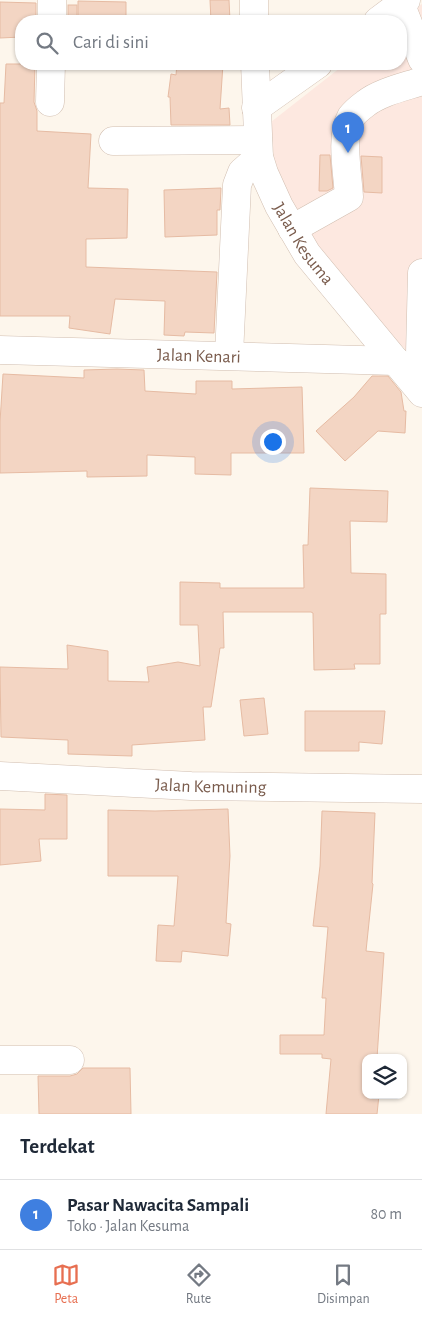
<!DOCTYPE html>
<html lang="id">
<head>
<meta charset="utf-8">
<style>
  :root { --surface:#fff; --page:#f6f6f7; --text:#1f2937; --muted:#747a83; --line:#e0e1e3; --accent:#e76f51 }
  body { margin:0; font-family:"Alegreya Sans",sans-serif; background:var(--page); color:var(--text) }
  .controls { position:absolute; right:15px; bottom:15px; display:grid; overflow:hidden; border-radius:10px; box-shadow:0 1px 4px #0004 }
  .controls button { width:45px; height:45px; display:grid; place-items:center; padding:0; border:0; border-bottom:1px solid var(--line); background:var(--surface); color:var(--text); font:25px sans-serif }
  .you { position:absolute; left:272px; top:441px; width:18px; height:18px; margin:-12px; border:4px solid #fff; border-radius:50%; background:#1a73e8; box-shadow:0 0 0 8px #1a73e833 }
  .badge { display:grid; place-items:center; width:32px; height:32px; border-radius:50%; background:var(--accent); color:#fff; font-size:16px; font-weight:700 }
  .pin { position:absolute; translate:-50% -41px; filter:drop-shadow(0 1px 2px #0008) }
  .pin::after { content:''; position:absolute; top:26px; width:18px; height:15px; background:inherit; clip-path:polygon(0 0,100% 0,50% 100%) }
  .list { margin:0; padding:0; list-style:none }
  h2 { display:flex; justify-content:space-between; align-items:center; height:65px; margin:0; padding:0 20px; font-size:21px }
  h2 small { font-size:16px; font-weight:400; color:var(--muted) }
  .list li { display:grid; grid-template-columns:32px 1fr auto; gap:15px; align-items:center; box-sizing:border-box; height:70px; padding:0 20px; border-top:1px solid var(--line) }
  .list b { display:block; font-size:19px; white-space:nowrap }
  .list p { margin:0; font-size:16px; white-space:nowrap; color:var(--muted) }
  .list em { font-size:16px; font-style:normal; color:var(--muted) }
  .icon { flex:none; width:28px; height:28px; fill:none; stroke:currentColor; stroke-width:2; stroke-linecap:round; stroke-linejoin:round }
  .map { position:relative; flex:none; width:422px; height:1114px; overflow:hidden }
  .search { position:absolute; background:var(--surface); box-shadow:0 1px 4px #0004; left:15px; right:15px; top:15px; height:55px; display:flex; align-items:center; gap:12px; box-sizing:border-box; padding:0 18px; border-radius:20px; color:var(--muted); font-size:19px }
  .sheet { height:135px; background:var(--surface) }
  nav { display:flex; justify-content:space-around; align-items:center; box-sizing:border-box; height:70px; border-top:1px solid var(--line); background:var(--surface); font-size:14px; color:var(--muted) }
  nav a { display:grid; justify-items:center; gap:2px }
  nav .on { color:var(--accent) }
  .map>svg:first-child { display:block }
  .commercial { fill:#fde8e0 }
  .building { fill:#f3d5c3; stroke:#e6bba3 }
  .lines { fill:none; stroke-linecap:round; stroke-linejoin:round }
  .minor-casing { stroke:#d1beb0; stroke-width:29 }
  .minor { stroke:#fff; stroke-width:28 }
  .labels { text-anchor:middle; stroke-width:5; stroke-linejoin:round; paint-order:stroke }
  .street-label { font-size:18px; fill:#7a5c4d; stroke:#fffaf3 }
</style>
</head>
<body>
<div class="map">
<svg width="422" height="1114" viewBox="0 0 422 1114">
  <rect width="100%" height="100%" fill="#fdf6ec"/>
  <path class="commercial" d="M422 4V300L414 358 328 270 276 185 271 122 345 64H401L400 21Z"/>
  <g class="building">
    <path d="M210 0H229L230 21H211Z"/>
    <path d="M78 1 126 2V21H78Z"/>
    <path d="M0 2 36 3V21H21V37L0 38Z"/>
    <rect x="68" y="5" width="9" height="16"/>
    <path d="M6 64H35L34 102 37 111V131L91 134 88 188 128 189 127 238 86 239V267L217 272 214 333 185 332 184 336 164 335 165 301 115 299 110 334 69 328 70 316H0V103H4Z"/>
    <path d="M177 64H223L220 109 229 108 230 125H171L170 97H168L171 74 176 75Z"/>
    <path d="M320 155H330L333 188 327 191H319Z"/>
    <path d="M361 156 382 157V193L364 192Z"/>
    <path d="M221 188 220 210H217V235L165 237 164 190Z"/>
    <path d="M117 369 144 370 145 391 196 394V381H232V389L302 387 304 453H231V475L195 474V457L147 455V476L87 477V471L0 473V422L3 374 84 378V370Z"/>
    <path d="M372 376H388L401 392 404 411H406L405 433 378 431 345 461 316 431 354 397Z"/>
    <path d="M310 488 388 491 387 522 350 521 351 573 386 574V614H380V664H354L355 669 314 670 313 613 311 612H223L224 648H220L211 707H203L205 740 132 745V756L68 754V740L1 737 0 667 68 669 67 645 108 651V681L149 682 147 667 178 662 200 666 198 625H180V582L220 583V588H304L303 545H308Z"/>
    <path d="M264 698 268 734 244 736 240 700Z"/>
    <path d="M305 711H385L382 744 359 742V751H305Z"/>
    <path d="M45 794 67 795V839H39L41 861 0 865V809L45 810Z"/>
    <path d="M228 809 230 856 226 923 231 924 228 956 182 951 181 962 156 961 158 925 174 926 178 876H108V810L155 811Z"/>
    <path d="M322 811 375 813 372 883 373 884 366 951 384 953 377 1058H366V1095H379L377 1114H326L331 1059 322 1058V1054H280V1035H324L326 998H322L328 927 313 926 320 866Z"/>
    <path d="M83 1068H130L131 1114H39L38 1076H70L77 1074Z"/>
  </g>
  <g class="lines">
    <g class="minor-casing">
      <g id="minor">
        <path d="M254 0V21"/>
        <path d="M401 5 422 59"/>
        <path d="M52 21V0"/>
        <path d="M378 21 406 0"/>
        <path id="s1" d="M255 64 259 157 264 173 279 206 307 254 422 393"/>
        <path d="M50 102 51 64"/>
        <path d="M256 108 318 64"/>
        <path d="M113 141 258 140"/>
        <path d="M292 229 349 197C348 176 340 136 351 117 354 113 361 107 365 104 380 92 404 87 422 81"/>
        <path d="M422 273 420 354 422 364"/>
        <path id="s2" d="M0 350 396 361"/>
        <path d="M229 355 237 185 242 172 259 157"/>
        <path id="s3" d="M0 776 191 786 422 789"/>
        <path d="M0 1060H70"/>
      </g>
    </g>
    <use href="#minor" class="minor"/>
  </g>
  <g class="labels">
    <g class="street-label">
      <text dy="6" stroke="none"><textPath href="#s1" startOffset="191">Jalan Kesuma</textPath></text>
      <text dy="6" stroke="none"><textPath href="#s2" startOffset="199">Jalan Kenari</textPath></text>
      <text dy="6" stroke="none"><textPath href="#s3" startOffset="211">Jalan Kemuning</textPath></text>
    </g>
  </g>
</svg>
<div class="controls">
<button><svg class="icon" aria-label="layers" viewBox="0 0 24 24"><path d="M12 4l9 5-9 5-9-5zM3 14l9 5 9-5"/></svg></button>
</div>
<div class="you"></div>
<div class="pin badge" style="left:348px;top:153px;background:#3f7fe0">1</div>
<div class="search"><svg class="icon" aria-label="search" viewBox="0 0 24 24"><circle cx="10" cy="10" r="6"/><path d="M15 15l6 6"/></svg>Cari di sini</div>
</div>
<section class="sheet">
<h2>Terdekat<small></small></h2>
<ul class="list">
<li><span class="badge" style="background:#3f7fe0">1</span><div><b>Pasar Nawacita Sampali</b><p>Toko · Jalan Kesuma</p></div><em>80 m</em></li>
</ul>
</section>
<nav>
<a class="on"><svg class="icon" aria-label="map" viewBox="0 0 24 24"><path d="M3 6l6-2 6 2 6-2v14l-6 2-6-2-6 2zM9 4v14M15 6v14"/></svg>Peta</a>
<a><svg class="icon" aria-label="directions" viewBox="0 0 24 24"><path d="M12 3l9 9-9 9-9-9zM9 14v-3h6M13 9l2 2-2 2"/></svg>Rute</a>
<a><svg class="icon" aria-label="saved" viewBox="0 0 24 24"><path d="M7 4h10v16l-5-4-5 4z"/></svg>Disimpan</a>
</nav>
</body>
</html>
